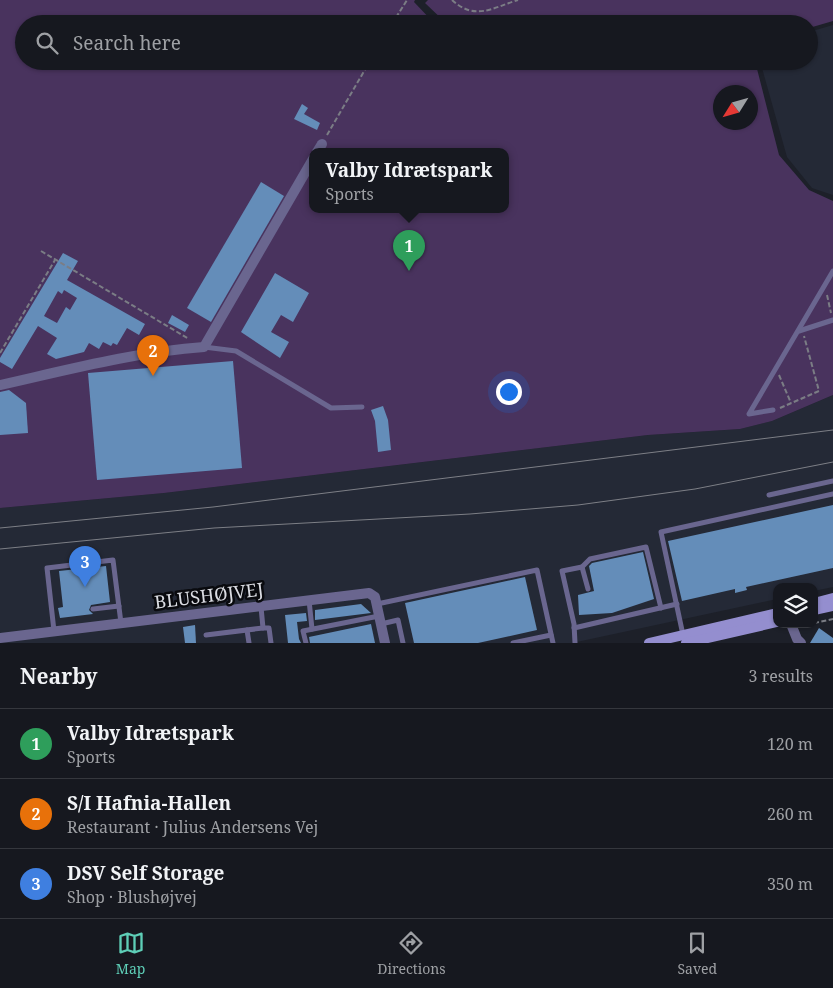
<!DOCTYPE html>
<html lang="en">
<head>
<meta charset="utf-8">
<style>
  :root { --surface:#16181f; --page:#1f2128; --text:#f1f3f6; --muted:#9ea0a4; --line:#35373d; --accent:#5eceb7 }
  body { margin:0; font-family:"Noto Serif",serif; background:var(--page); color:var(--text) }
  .controls { position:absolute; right:15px; bottom:15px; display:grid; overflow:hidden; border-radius:10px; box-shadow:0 1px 4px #0004 }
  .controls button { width:45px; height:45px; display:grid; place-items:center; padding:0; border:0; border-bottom:1px solid var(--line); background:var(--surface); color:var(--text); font:25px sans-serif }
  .compass { position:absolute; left:713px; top:85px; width:45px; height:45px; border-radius:50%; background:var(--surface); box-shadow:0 1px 4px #0004; rotate:233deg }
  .you { position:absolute; left:508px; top:391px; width:18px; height:18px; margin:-12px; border:4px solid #fff; border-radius:50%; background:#1a73e8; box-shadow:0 0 0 8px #1a73e833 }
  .badge { display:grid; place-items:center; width:32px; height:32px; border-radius:50%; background:var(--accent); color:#fff; font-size:16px; font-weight:700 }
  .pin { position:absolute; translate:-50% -41px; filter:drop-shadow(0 1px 2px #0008) }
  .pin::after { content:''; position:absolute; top:26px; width:18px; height:15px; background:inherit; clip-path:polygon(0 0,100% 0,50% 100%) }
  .popup { position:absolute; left:309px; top:148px; width:200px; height:65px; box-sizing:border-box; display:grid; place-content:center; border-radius:10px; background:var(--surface); filter:drop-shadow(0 1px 4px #0005); font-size:16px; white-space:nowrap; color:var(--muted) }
  .popup b { font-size:19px; color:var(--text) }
  .popup::after { content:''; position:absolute; left:50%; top:100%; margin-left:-10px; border:10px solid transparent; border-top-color:var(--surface) }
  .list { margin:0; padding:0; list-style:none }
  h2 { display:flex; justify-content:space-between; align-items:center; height:65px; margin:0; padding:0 20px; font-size:21px }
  h2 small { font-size:16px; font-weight:400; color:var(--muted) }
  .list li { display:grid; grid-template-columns:32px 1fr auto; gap:15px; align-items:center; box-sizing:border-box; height:70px; padding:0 20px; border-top:1px solid var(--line) }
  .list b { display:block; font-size:19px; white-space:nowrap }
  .list p { margin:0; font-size:16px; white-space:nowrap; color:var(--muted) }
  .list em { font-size:16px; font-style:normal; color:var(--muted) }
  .icon { flex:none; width:28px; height:28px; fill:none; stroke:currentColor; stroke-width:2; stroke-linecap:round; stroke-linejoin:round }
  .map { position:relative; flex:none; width:833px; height:643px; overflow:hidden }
  .search { position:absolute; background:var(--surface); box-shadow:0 1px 4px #0004; left:15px; right:15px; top:15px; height:55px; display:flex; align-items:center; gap:12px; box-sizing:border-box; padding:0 18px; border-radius:28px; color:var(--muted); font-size:19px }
  .sheet { height:275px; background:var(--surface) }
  nav { display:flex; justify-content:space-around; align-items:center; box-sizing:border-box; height:70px; border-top:1px solid var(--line); background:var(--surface); font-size:14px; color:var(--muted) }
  nav a { display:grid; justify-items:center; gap:2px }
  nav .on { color:var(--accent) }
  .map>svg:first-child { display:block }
  .built { fill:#242936 }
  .green { fill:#49335e; fill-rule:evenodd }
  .building { fill:#648db9; fill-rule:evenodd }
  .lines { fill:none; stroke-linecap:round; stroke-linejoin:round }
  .path { stroke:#7b7d85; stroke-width:2; stroke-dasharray:5 2.5; stroke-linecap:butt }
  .lane { stroke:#6a668f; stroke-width:5 }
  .street { stroke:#6a668f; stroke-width:10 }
  .secondary { stroke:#948ecf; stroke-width:10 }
  .tram { stroke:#7d7f86; stroke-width:1 }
  .labels { text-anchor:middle; stroke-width:5; stroke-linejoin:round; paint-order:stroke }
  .street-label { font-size:18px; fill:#dadce2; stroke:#090a0e }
</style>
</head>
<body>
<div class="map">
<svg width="833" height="643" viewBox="0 0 833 643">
  <rect width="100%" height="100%" fill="#1d2029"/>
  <g class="built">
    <path d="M833 25V195L812 188 787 157 760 61H809V32Z"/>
    <path d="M833 395V587L814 591V587H777V599L572 643H0V508L164 493 648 435 740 429 772 421Z"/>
  </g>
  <g class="green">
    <path d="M0 0H415L414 2 435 24H24V61H755L779 155 809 190 833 201V395L772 421 740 429 648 435 164 493 0 508ZM720 92H750V122H720ZM313 152H505V210H313Z"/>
    <path d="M428 0H833V21L809 28V24H447L425 3Z"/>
  </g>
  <g class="building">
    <path d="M302 104 308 108 304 114 320 123 317 130 294 119Z"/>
    <path d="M261 182 284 196 211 322 187 308Z"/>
    <path d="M63 253 78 261 67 280 145 324 139 335 127 328 117 345 113 343 111 346 103 342 99 349 89 343 84 352 56 359 47 354 57 338 38 326 12 369 0 362V358ZM64 290 77 298 70 310 66 307 57 323 44 316 58 291 62 294Z"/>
    <path d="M275 273 309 293 293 322 281 315 271 332 289 342 280 358 241 332Z"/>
    <path d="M172 315 189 325 185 332 168 323Z"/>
    <path d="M233 361 242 468 97 480 88 373Z"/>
    <path d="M9 390 26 403 28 433 0 435V392Z"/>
    <path d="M383 406 388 420 391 450 378 452 375 421 371 410Z"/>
    <path d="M833 505V568L746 587 747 590 735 593V589L682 601 668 541Z"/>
    <path d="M643 552 654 599 612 613 579 615 578 595 594 591 589 566 592 563Z"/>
    <path d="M106 566 110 602 91 605 89 610 93 614 60 618 58 608 63 607 59 571Z"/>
    <path d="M525 577 537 630 478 643H414L405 603Z"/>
    <path d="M361 604 371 613 315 620V610Z"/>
    <path d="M306 613 307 621 297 622 299 639 301 643H288L285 615Z"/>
    <path d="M371 624 375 643H310L309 637Z"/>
    <path d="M195 625 196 643H185L183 627Z"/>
    <path d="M819 628 833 638V643H810Z"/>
  </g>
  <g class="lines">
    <g class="path">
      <path d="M452 0C475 21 492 8 518 0"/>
      <path d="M392 24 407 0"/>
      <path d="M327 135 370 61"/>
      <path d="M41 251 189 339"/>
      <path d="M827 295 831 313"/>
      <path d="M0 353 55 260"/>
      <path d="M779 375 791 403"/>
      <path d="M780 408 819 391 804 336"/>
      <path d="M786 586 792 585 793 587"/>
      <path d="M814 623 833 619"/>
      <path d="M801 626 809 624"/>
    </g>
    <g class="lane">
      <path d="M799 331 833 320"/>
      <path d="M204 347 236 351 331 408 362 407"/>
      <path d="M773 410 749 414 833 271"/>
      <path d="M769 495 833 481"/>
      <path d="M582 567 590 559 646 547 661 608"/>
      <path d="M309 600 312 629"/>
      <path d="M377 604 537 570 553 643"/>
      <path d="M261 607 263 628H269L271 643"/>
      <path d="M93 609 119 606"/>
      <path d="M381 624 398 620 403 643"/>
      <path d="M574 628 677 604"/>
      <path d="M247 630 249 643"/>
      <path d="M54 631 47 568 113 560 121 623"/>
      <path d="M206 635 263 628"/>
      <path d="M683 635 661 532 833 494"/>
      <path d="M306 643 303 631 379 616"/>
      <path d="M513 643 551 635"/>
      <path d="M575 643 574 624 562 571 582 567 588 589"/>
    </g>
    <g class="street">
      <path d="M317 152 322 144"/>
      <path d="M0 385C67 370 135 352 204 347L313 159"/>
      <path d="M791 624 797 639 801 643"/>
      <path d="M0 638 369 593 375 597 385 643"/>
    </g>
    <g class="secondary">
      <path d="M814 603 833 598"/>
      <path d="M814 610 833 606"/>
      <path d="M649 643 777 613"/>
      <path d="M686 643 777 622"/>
    </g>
    <g class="tram">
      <path d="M0 528 213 507 833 430"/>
      <path d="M0 549 214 528 470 514 578 505 695 489 833 462"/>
    </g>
  </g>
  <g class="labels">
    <g class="street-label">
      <text transform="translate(209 596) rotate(-7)" y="6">BLUSHØJVEJ</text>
    </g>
  </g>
</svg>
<div class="controls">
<button><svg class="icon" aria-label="layers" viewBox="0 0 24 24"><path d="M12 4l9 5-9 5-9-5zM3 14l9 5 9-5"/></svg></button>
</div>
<svg class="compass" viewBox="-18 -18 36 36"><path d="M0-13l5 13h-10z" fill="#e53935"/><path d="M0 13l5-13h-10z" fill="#9ea0a4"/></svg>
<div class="you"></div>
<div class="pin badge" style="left:409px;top:271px;background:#2e9e5b">1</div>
<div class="popup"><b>Valby Idrætspark</b>Sports</div>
<div class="pin badge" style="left:153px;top:376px;background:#e8710a">2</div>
<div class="pin badge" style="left:85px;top:587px;background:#3f7fe0">3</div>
<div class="search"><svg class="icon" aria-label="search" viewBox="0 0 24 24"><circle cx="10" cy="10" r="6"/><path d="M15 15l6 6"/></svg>Search here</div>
</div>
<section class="sheet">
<h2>Nearby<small>3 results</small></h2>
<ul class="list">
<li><span class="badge" style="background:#2e9e5b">1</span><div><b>Valby Idrætspark</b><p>Sports</p></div><em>120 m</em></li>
<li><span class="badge" style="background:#e8710a">2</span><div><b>S/I Hafnia-Hallen</b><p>Restaurant · Julius Andersens Vej</p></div><em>260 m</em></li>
<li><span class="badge" style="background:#3f7fe0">3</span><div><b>DSV Self Storage</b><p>Shop · Blushøjvej</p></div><em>350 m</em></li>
</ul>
</section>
<nav>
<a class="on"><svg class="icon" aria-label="map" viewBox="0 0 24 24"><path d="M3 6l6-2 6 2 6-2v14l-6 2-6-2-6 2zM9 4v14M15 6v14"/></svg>Map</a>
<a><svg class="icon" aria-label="directions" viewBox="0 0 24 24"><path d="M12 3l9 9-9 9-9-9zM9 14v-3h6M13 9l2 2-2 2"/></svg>Directions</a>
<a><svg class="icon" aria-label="saved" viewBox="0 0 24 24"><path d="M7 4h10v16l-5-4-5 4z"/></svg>Saved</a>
</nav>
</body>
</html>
